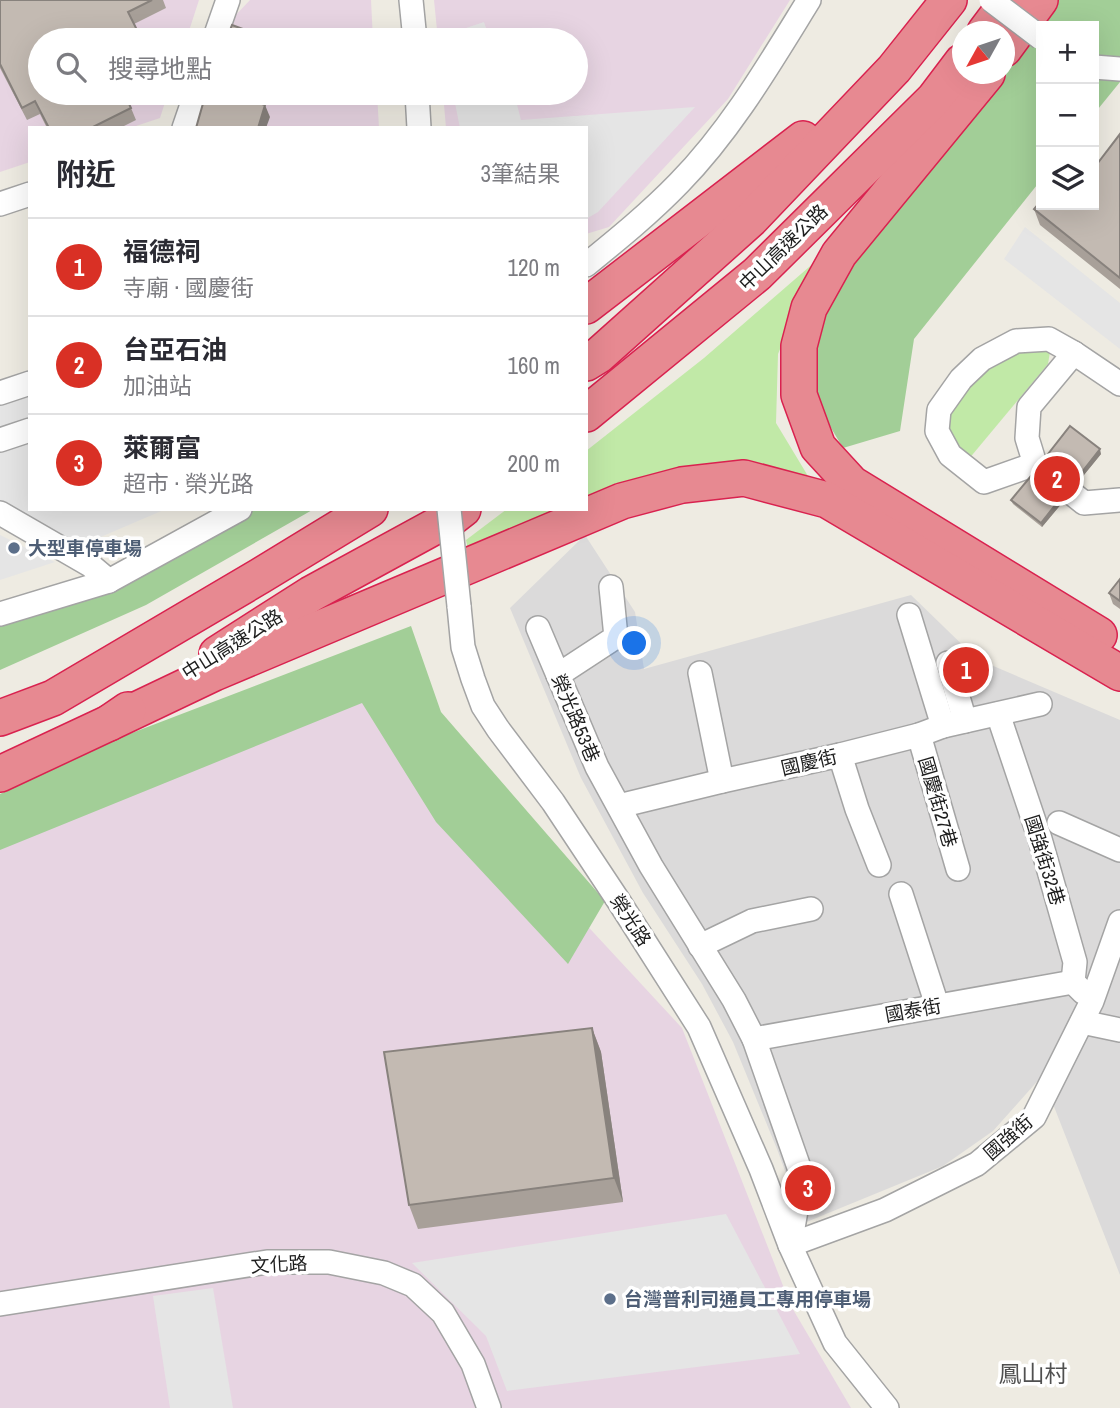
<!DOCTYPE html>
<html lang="zh-TW">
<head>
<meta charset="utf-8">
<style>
  :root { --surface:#fff; --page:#f2f2f3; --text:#2b2b33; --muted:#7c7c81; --line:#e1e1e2; --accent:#d93025 }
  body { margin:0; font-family:"Archivo Narrow","Noto Sans TC",sans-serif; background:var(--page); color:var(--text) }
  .controls { position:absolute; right:21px; top:21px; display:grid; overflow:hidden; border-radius:0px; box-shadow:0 7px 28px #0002 }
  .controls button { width:63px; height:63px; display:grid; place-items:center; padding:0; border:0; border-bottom:2px solid var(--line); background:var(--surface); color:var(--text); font:35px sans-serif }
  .compass { position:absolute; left:952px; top:21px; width:63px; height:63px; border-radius:50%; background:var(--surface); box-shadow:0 7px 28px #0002; rotate:230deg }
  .you { position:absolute; left:635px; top:644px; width:24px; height:24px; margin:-18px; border:5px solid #fff; border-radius:50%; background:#1a73e8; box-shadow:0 0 0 10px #1a73e833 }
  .badge { display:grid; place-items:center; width:46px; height:46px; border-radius:50%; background:var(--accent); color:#fff; font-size:23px; font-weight:700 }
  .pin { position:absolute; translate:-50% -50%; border:4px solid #fff; box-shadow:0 2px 7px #0006 }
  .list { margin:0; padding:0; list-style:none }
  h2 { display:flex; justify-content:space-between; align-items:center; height:91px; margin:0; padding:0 28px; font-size:30px }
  h2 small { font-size:23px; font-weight:400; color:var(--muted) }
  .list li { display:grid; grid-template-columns:46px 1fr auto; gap:21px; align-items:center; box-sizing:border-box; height:98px; padding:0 28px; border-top:2px solid var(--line) }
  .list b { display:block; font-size:26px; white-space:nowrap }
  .list p { margin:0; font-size:23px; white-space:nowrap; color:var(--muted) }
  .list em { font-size:23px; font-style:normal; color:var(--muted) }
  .icon { flex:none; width:38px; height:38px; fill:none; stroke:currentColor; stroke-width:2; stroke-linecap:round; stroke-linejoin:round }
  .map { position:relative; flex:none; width:1120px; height:1408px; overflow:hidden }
  .search { position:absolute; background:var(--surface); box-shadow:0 7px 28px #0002; left:28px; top:28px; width:560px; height:77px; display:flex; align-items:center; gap:18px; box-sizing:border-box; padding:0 24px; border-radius:38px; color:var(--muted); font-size:26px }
  .panel { position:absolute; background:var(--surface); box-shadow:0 7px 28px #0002; left:28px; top:126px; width:560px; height:385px; border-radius:0px }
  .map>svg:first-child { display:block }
  .residential { fill:#dbdada }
  .industrial { fill:#e7d4e2 }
  .grass { fill:#c1e9a7 }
  .forest { fill:#a2ce97 }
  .parking { fill:#e5e5e5 }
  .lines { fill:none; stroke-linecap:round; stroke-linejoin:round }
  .minor-casing { stroke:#a4a4a4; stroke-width:26 }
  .highway-casing { stroke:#d9224f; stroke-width:38 }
  .minor { stroke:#fff; stroke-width:23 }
  .highway { stroke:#e78991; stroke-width:35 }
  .minor-bridge-casing { stroke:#a4a4a4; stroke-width:26; stroke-linecap:butt }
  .minor-bridge { stroke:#fff; stroke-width:23 }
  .wall { fill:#a8a099 }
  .shaded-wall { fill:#88827d }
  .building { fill:#c3bab2; stroke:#88827d; stroke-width:2 }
  .service-dot { fill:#5c6f8a; stroke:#fff; stroke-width:2.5 }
  .labels { text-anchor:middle; stroke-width:7; stroke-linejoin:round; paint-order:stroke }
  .street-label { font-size:19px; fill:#1d1d1d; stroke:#fff }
  .service-label { font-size:19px; font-weight:bold; fill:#4e5e75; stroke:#fff; text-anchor:start }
  .quarter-label { font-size:23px; fill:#505050; stroke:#fff }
</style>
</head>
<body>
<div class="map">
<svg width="1120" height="1408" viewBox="0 0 1120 1408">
  <rect width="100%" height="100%" fill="#eeebe2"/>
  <path class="residential" d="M585 535 635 612 644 669 911 595 977 659 1120 720V1275L1042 1076 993 1131 943 1166 804 1223 777 1149 733 1042 702 984 643 893 581 778 510 608Z"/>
  <g class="industrial">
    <path d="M0 0H199L186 40H40V93H168L160 118 130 128H30V162L0 172Z"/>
    <path d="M250 0H371L373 40H225L232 19Z"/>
    <path d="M434 0H790L728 99 609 227 586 234V128H446L443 93H576V40H438Z"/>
    <path d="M208 93H377L379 128H196Z"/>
    <path d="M367 688 682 1028 791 1306 851 1408H0V825Z"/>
  </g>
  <g class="grass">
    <path d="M816 261 778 354 776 423 814 486 586 500V451L704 358Z"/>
    <path d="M1019 342 1050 352 1048 364 968 460 949 443 940 415 952 391Z"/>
    <path d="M507 509H566L469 554 466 540Z"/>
  </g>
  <g class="forest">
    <path d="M1043 0H1120V82L1094 114V26H1041V180L914 339 900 431 843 448 812 396 819 328 840 281 990 74H1004L1005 53Z"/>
    <path d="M255 509H314L146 605 0 670V625L117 586Z"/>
    <path d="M411 626 441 712 605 901 568 964 436 822 362 703 0 850V794L124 736Z"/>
  </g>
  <g class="parking">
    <path d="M484 22 490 40H445V35Z"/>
    <path d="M453 93H514L521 120 695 107 598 212 586 219V128H460Z"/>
    <path d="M1025 227 1120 303V349L1004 259Z"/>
    <path d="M30 393V509H166L82 545 0 501V403Z"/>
    <path d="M0 535 55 562 0 580Z"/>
    <path d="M726 1214 800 1354 507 1391 486 1336 412 1263Z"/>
    <path d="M213 1288 233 1408H170L153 1296Z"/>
  </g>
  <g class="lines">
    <g class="minor-casing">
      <g id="minor">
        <path d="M411 0 415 40"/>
        <path d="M214 40 228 0"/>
        <path d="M1094 67 1120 69"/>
        <path d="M417 93 419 128"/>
        <path d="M184 128 196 93"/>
        <path d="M0 204 30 194"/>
        <path d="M586 265C618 239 650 213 679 183 731 130 770 63 809 0"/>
        <path d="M1120 384 1074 353 1029 407 1027 438 1035 464 1084 503 1120 500"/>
        <path d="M0 393 30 383"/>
        <path d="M0 440 30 430"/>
        <path d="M1035 464 984 482 950 455 937 431 939 410 961 379 982 359 1016 341 1049 339 1074 353"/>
        <path d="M0 513 90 565 109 581"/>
        <path d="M459 606 463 647 473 679 483 706 498 729 553 802 618 900 699 1027 761 1169 790 1245 835 1343 887 1408"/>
        <path d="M0 614 109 581 240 509"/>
        <path d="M909 615 943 726"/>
        <path d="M538 628 597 767 651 866 734 1000 754 1039 802 1176 790 1245 885 1210 977 1164 1034 1117 1092 1001 1120 922"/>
        <path d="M948 663 965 721"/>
        <path d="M700 673 722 781"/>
        <path d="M558 675 616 637 611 587"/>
        <path d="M998 714 1040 839 1075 962 1073 982 1083 992"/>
        <path d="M919 735 958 869"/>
        <path d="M840 755 857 809 879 865"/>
        <path d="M619 806 722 781 840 755 919 735 943 726 1040 704"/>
        <path d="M1059 823 1120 850"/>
        <path d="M901 894 937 1005"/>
        <path d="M700 946 752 921 811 909"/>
        <path d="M1082 1022 1120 1030"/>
        <path d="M754 1039 1073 982"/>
        <path d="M0 1304 267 1262H329L384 1273 413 1285 443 1313 473 1364 489 1408"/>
      </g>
    </g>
    <g class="highway-casing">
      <g id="highway">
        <path d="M985 32 1009 0"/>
        <path d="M1004 49 1040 0"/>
        <path d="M987 74 839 254 809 308 799 346V395L818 447 852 484 1099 635"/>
        <path d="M586 306 803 139"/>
        <path d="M586 363 599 355 751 219 894 69 949 0"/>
        <path d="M586 414 757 274 934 99 962 62"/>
        <path d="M217 654 311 594 454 516 463 509"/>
        <path d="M0 718 53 698 260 576 370 509"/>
        <path d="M109 723 214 673 622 501 682 485 744 478 827 500 1120 673"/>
        <path d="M0 774 109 723 128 710"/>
      </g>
    </g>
    <use href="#minor" class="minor"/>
    <use href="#highway" class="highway"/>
    <g class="minor-bridge-casing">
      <g id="minor-bridge">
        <path d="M991 0 1041 38"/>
        <path d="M449 509 459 606"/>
      </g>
    </g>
    <use href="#minor-bridge" class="minor-bridge"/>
  </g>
  <g class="wall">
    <path d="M0 0H163L166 8 134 24 40 40 131 108 136 120 120 128H47L40 114 27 120 0 68Z"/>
    <path d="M1120 134V289L1040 225 1034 209 1094 205Z"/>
    <path d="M1048 454H1101L1079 481 1050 458Z"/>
    <path d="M1011 500 1062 503 1042 527 1013 504Z"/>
    <path d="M1120 579V609L1113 604 1109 593Z"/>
    <path d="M592 1028 601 1052 623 1202 418 1229 409 1205Z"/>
  </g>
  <g class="shaded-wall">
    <path d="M233 93H242L237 107 232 94Z"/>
    <path d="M265 105 270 117 266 128H258Z"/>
    <path d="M1100 449 1101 454 1079 481 1078 477Z"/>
    <path d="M1060 499 1062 503 1042 527 1041 523Z"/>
    <path d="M592 1028 601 1052 623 1202 614 1178Z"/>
  </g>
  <g class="building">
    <path d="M0 0H152L128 12 142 40H40V93H124L131 108 91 128H49L35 101 22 108 0 64Z"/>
    <path d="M232 25 270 39V40H226Z"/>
    <path d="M206 93H233L232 94 265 105 258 128H196Z"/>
    <path d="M1120 134V278L1034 209 1041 201V205H1094V168Z"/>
    <path d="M1070 426 1100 449 1078 477 1048 454Z"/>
    <path d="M1031 476 1060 499 1041 523 1011 500Z"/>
    <path d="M1120 579V601L1109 593Z"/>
    <path d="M592 1028 614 1178 409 1205 384 1052Z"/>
  </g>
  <g class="service-dot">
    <circle cx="14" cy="548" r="7"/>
    <circle cx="610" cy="1299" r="7"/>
  </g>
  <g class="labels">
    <g class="street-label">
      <text transform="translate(783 247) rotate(-44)" y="7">中山高速公路</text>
      <text transform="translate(232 644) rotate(-32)" y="7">中山高速公路</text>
      <text transform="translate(576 718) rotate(67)" y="7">榮光路53巷</text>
      <text transform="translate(809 762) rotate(-13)" y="7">國慶街</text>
      <text transform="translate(938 802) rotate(74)" y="7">國慶街27巷</text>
      <text transform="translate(1045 860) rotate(73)" y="7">國強街32巷</text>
      <text transform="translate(631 920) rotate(57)" y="7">榮光路</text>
      <text transform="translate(913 1010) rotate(-10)" y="7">國泰街</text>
      <text transform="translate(1008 1137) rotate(-41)" y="7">國強街</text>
      <text transform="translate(279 1264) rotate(-3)" y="7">文化路</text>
    </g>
    <g class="service-label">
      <text x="28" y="555">大型車停車場</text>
      <text x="624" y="1306">台灣普利司通員工專用停車場</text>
    </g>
    <g class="quarter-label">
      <text x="1033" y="1382">鳳山村</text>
    </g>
  </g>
</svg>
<div class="controls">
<button>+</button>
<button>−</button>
<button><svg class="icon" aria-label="layers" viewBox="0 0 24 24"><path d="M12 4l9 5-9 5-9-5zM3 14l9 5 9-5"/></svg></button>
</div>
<svg class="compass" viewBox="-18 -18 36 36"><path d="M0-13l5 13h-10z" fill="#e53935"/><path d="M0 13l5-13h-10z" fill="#7c7c81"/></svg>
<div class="you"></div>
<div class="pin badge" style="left:966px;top:670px">1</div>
<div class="pin badge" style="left:1057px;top:479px">2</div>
<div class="pin badge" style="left:808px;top:1188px">3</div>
<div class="search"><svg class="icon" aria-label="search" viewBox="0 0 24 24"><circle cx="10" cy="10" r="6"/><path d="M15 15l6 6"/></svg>搜尋地點</div>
<section class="panel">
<h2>附近<small>3筆結果</small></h2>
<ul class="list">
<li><span class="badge">1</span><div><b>福德祠</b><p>寺廟 · 國慶街</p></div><em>120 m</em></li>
<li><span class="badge">2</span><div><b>台亞石油</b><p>加油站</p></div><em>160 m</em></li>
<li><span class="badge">3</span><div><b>萊爾富</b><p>超市 · 榮光路</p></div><em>200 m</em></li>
</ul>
</section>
</div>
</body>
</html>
